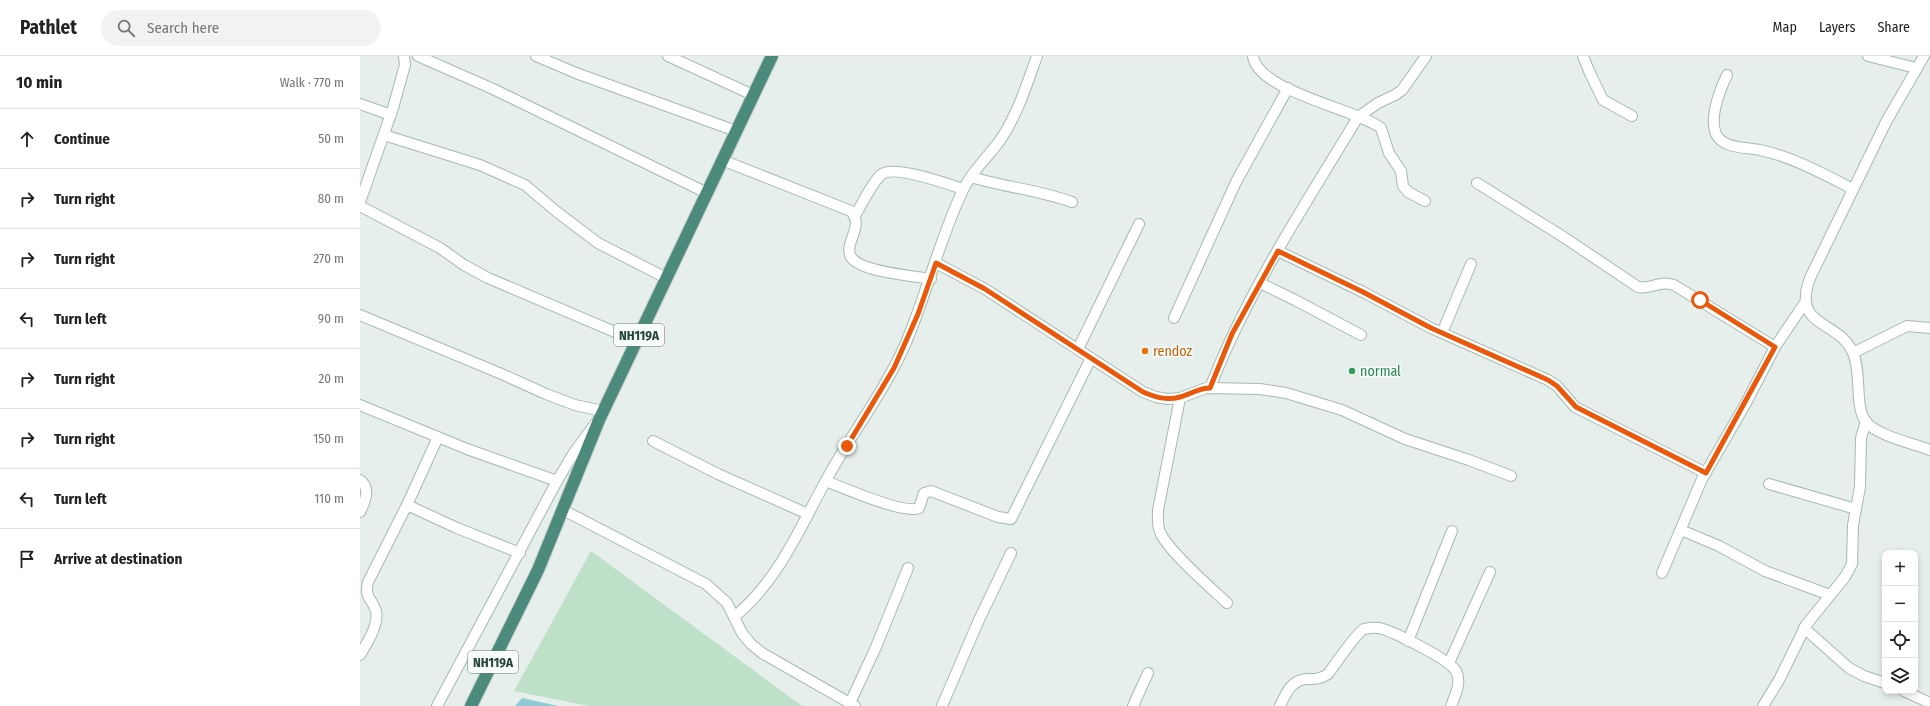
<!DOCTYPE html>
<html lang="en">
<head>
<meta charset="utf-8">
<style>
  :root { --surface:#fff; --page:#f2f2f2; --text:#222; --muted:#767676; --line:#e0e0e0 }
  body { margin:0; font-family:"Fira Sans Condensed",sans-serif; background:var(--page); color:var(--text) }
  .controls { position:absolute; right:12px; bottom:12px; display:grid; overflow:hidden; border-radius:8px; box-shadow:0 2px 6px #0003 }
  .controls button { width:36px; height:36px; display:grid; place-items:center; padding:0; border:0; border-bottom:1px solid var(--line); background:var(--surface); color:var(--text); font:20px sans-serif }
  .stop { position:absolute; width:12px; height:12px; margin:-9px; border:3px solid #ea580c; border-radius:50%; background:#fff }
  .stop.end { background:#ea580c; border-color:#fff; box-shadow:0 1px 4px #0008 }
  .list { margin:0; padding:0; list-style:none }
  h2 { display:flex; justify-content:space-between; align-items:center; height:52px; margin:0; padding:0 16px; font-size:17px }
  h2 small { font-size:13px; font-weight:400; color:var(--muted) }
  .list li { display:grid; grid-template-columns:26px 1fr auto; gap:12px; align-items:center; box-sizing:border-box; height:60px; padding:0 16px; border-top:1px solid var(--line) }
  .list b { display:block; font-size:15px; white-space:nowrap }
  .list em { font-size:13px; font-style:normal; color:var(--muted) }
  .icon { flex:none; width:22px; height:22px; fill:none; stroke:currentColor; stroke-width:2; stroke-linecap:round; stroke-linejoin:round }
  .map { position:relative; flex:none; width:1570px; height:650px; overflow:hidden }
  header { display:flex; align-items:center; gap:24px; box-sizing:border-box; height:56px; padding:0 20px; background:var(--surface); border-bottom:1px solid var(--line) }
  header strong { font-size:19px }
  nav { display:flex; gap:22px; margin-inline-start:auto; font-size:14px }
  .search { width:280px; height:36px; background:var(--page); display:flex; align-items:center; gap:10px; box-sizing:border-box; padding:0 14px; border-radius:22px; color:var(--muted); font-size:15px }
  main { display:flex }
  aside { flex:1; background:var(--surface) }
  .map>svg:first-child { display:block }
  .green { fill:#bfe0c8 }
  .water { fill:#8ec9d4 }
  .lines { fill:none; stroke-linecap:round; stroke-linejoin:round }
  .minor-casing { stroke:#a8b8b2; stroke-width:12 }
  .trunk-casing { stroke:#c2cac8; stroke-width:14 }
  .minor { stroke:#fff; stroke-width:10 }
  .trunk { stroke:#4c8a7c; stroke-width:12 }
  .route { stroke:#ea580c; stroke-width:5 }
  .food-dot { fill:#e8710a; stroke:#f7fbf9; stroke-width:1.5 }
  .leisure-dot { fill:#2e9e5b; stroke:#f7fbf9; stroke-width:1.5 }
  .labels { text-anchor:middle; stroke-width:3; stroke-linejoin:round; paint-order:stroke }
  .shield { fill:#f7fbf9; stroke:#637a73; stroke-width:1 }
  .shield-label { font-size:13px; font-weight:bold; fill:#24423a }
  .food-label { font-size:14px; fill:#c56008; stroke:#f7fbf9; text-anchor:start }
  .leisure-label { font-size:14px; fill:#27864d; stroke:#f7fbf9; text-anchor:start }
</style>
</head>
<body>
<header>
<strong>Pathlet</strong>
<div class="search"><svg class="icon" aria-label="search" viewBox="0 0 24 24"><circle cx="10" cy="10" r="6"/><path d="M15 15l6 6"/></svg>Search here</div>
<nav><a>Map</a><a>Layers</a><a>Share</a></nav>
</header>
<main>
<aside>
<h2>10 min<small>Walk · 770 m</small></h2>
<ul class="list">
<li><svg class="icon" aria-label="ahead" viewBox="0 0 24 24"><path d="M12 20V5M6 11l6-6 6 6"/></svg><div><b>Continue</b></div><em>50 m</em></li>
<li><svg class="icon" aria-label="right" viewBox="0 0 24 24"><path d="M7 20v-9h11M14 6l5 5-5 5"/></svg><div><b>Turn right</b></div><em>80 m</em></li>
<li><svg class="icon" aria-label="right" viewBox="0 0 24 24"><path d="M7 20v-9h11M14 6l5 5-5 5"/></svg><div><b>Turn right</b></div><em>270 m</em></li>
<li><svg class="icon" aria-label="left" viewBox="0 0 24 24"><path d="M17 20v-9H6M10 6l-5 5 5 5"/></svg><div><b>Turn left</b></div><em>90 m</em></li>
<li><svg class="icon" aria-label="right" viewBox="0 0 24 24"><path d="M7 20v-9h11M14 6l5 5-5 5"/></svg><div><b>Turn right</b></div><em>20 m</em></li>
<li><svg class="icon" aria-label="right" viewBox="0 0 24 24"><path d="M7 20v-9h11M14 6l5 5-5 5"/></svg><div><b>Turn right</b></div><em>150 m</em></li>
<li><svg class="icon" aria-label="left" viewBox="0 0 24 24"><path d="M17 20v-9H6M10 6l-5 5 5 5"/></svg><div><b>Turn left</b></div><em>110 m</em></li>
<li><svg class="icon" aria-label="arrive" viewBox="0 0 24 24"><path d="M6 21V4h12l-3 4 3 4H6"/></svg><div><b>Arrive at destination</b></div></li>
</ul>
</aside>
<div class="map">
<svg width="1570" height="650" viewBox="0 0 1570 650">
  <rect width="100%" height="100%" fill="#e6efeb"/>
  <path class="green" d="M231 495 442 650H229L154 635Z"/>
  <path class="water" d="M162 642 198 650H155Z"/>
  <g class="lines">
    <g class="minor-casing">
      <g id="minor">
        <path d="M58 0 133 33 347 137"/>
        <path d="M176 0 216 17 376 75"/>
        <path d="M308 0 393 39"/>
        <path d="M893 0C897 35 996 53 1021 72L1029 97 1041 115 1043 130 1048 136 1065 145"/>
        <path d="M1223 0 1229 15 1243 44 1272 60"/>
        <path d="M1508 0 1556 12"/>
        <path d="M1564 0 1526 66 1450 222C1431 273 1479 263 1493 297 1502 317 1494 350 1506 366 1518 380 1552 387 1570 394"/>
        <path d="M1367 19C1360 34 1349 61 1356 78 1363 93 1386 91 1400 94 1433 101 1463 118 1493 133"/>
        <path d="M0 48 31 59"/>
        <path d="M24 79 120 109 165 129 197 156 238 187 306 222"/>
        <path d="M362 104 491 155C505 171 483 187 491 201 500 216 554 220 571 223"/>
        <path d="M611 121C644 131 679 134 712 146"/>
        <path d="M1117 127 1202 180 1278 231C1293 234 1297 224 1314 229L1415 291"/>
        <path d="M0 146 33 52 45 9 44 0"/>
        <path d="M0 150 80 192 104 209 128 222 276 285"/>
        <path d="M495 160C502 148 512 126 522 118 535 109 588 128 603 133"/>
        <path d="M918 195 1003 236 1071 272 1188 324 1197 330 1215 351 1346 417"/>
        <path d="M576 207 625 233 783 336 796 341 808 343 820 342 846 332 900 333 926 337 982 354 1045 383 1109 404 1151 420"/>
        <path d="M900 227 935 244 1001 279"/>
        <path d="M0 259 144 319 186 338 215 349 243 355"/>
        <path d="M814 262 876 126 928 32"/>
        <path d="M1082 277 1111 208"/>
        <path d="M718 293 779 168"/>
        <path d="M1493 297 1547 270 1570 272"/>
        <path d="M850 332C887 236 945 149 998 61L1018 47 1035 39 1042 34 1066 0"/>
        <path d="M820 342 798 454C798 462 797 469 800 476 807 494 851 532 867 547"/>
        <path d="M0 349 107 393 197 425"/>
        <path d="M293 385 358 418 448 458"/>
        <path d="M0 424C11 432 5 446 0 456"/>
        <path d="M466 425C481 431 545 459 559 452L564 437 571 435 638 461 651 463 731 302"/>
        <path d="M1409 428 1496 453"/>
        <path d="M47 449 97 472 160 497"/>
        <path d="M203 454 346 528 367 547 382 577 391 588 402 597 495 650"/>
        <path d="M1321 474 1359 490 1405 515 1470 539"/>
        <path d="M1302 517 1342 423 1386 347 1415 291 1444 248"/>
        <path d="M374 561C417 526 438 476 464 428 489 381 523 338 545 289 567 238 579 184 603 134 612 115 629 100 641 83 658 57 667 28 677 0"/>
        <path d="M1444 572 1489 612 1504 620 1525 627"/>
        <path d="M1048 585 1092 475"/>
        <path d="M0 599C7 587 19 569 16 555 12 542 4 542 8 526L47 449 78 381"/>
        <path d="M1089 607 1130 516"/>
        <path d="M1544 635 1570 647"/>
        <path d="M490 647 516 591 548 512"/>
        <path d="M77 650 197 425 213 398 235 368"/>
        <path d="M582 650 618 566 651 497"/>
        <path d="M773 650 788 617"/>
        <path d="M920 650C926 637 931 624 947 623 956 623 961 623 968 618 975 609 996 577 1004 573 1009 572 1014 571 1019 572 1033 575 1090 604 1096 615 1102 626 1095 640 1091 650"/>
        <path d="M1403 650 1419 624 1446 569 1485 521 1492 508 1493 469 1500 431 1501 382 1506 365"/>
      </g>
    </g>
    <g class="trunk-casing">
      <path id="trunk" d="M111 650 178 514 239 364 412 0"/>
    </g>
    <use href="#minor" class="minor"/>
    <use href="#trunk" class="trunk"/>
  </g>
  <g class="lines">
    <path class="route" d="M487 390 534 312 558 258 576 207 625 233 783 336C795 341 807 345 820 341 831 338 838 332 850 332L872 278 918 195 1003 236 1071 272 1188 324 1197 330 1216 351 1346 417 1415 291 1340 244"/>
  </g>
  <circle class="food-dot" cx="785" cy="295" r="4"/>
  <circle class="leisure-dot" cx="992" cy="315" r="4"/>
  <g class="labels">
    <g class="shield">
      <rect x="254" y="268" width="50" height="22" rx="3"/>
      <rect x="108" y="595" width="50" height="22" rx="3"/>
    </g>
    <g class="shield-label">
      <text x="279" y="284">NH119A</text>
      <text x="133" y="611">NH119A</text>
    </g>
    <g class="food-label">
      <text x="793" y="300">rendoz</text>
    </g>
    <g class="leisure-label">
      <text x="1000" y="320">normal</text>
    </g>
  </g>
</svg>
<div class="controls">
<button>+</button>
<button>−</button>
<button><svg class="icon" aria-label="locate" viewBox="0 0 24 24"><circle cx="12" cy="12" r="6"/><path d="M12 2v4M12 18v4M2 12h4M18 12h4"/></svg></button>
<button><svg class="icon" aria-label="layers" viewBox="0 0 24 24"><path d="M12 4l9 5-9 5-9-5zM3 14l9 5 9-5"/></svg></button>
</div>
<div class="stop" style="left:1340px;top:244px"></div>
<div class="stop end" style="left:487px;top:390px"></div>
</div>
</main>
</body>
</html>
